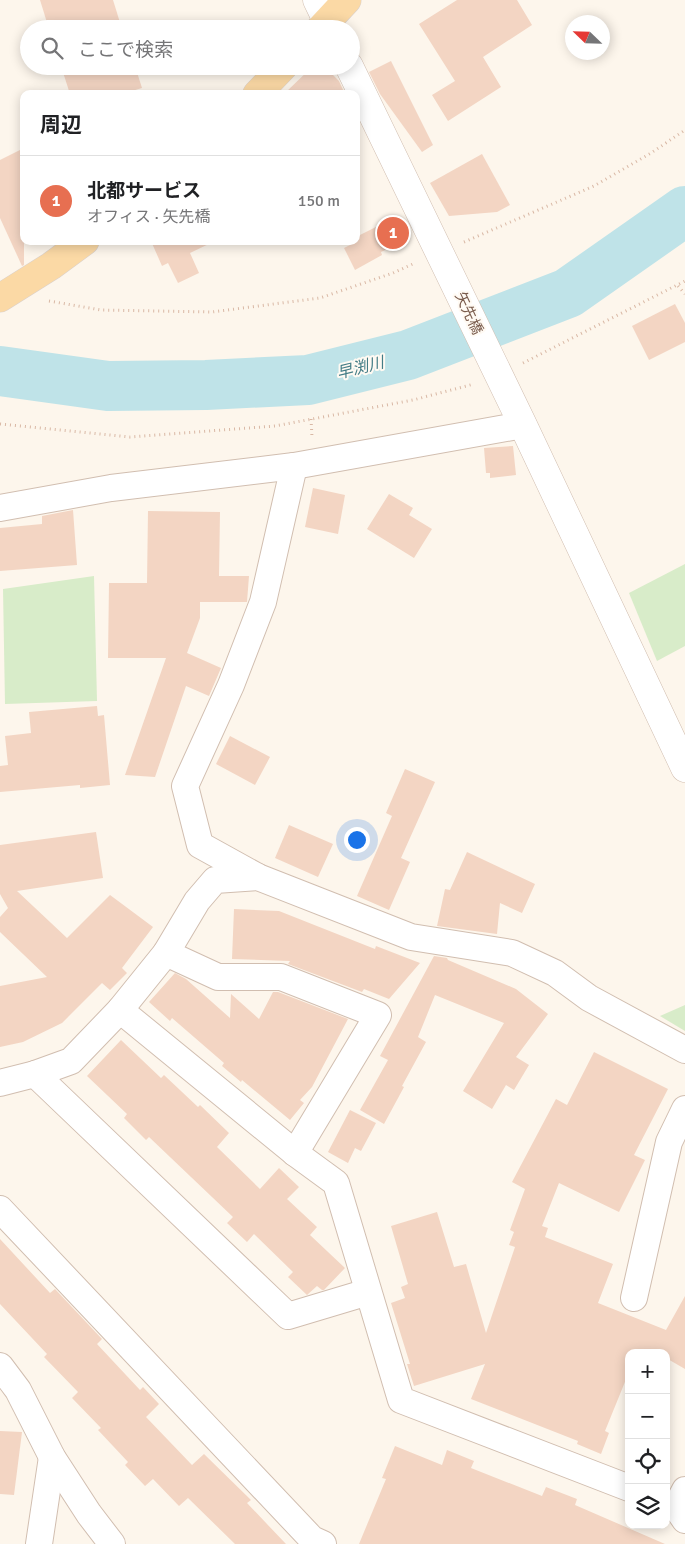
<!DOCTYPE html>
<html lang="ja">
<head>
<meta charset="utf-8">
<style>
  :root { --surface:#fff; --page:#f6f6f6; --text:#202124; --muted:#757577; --line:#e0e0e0; --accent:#e76f51 }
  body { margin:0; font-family:Signika,"Noto Sans JP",sans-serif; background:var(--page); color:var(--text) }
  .controls { position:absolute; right:15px; bottom:15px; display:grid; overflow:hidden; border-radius:10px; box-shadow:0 2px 12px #0003 }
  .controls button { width:45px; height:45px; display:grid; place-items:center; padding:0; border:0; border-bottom:1px solid var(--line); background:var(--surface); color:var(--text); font:25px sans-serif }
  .compass { position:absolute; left:565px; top:15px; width:45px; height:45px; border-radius:50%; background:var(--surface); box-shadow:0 2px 12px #0003; rotate:293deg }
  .you { position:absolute; left:356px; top:839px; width:18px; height:18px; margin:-12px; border:4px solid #fff; border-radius:50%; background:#1a73e8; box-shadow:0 0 0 8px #1a73e833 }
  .badge { display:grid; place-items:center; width:32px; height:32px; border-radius:50%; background:var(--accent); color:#fff; font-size:16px; font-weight:700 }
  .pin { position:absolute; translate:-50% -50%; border:2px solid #fff; box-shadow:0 1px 5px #0006 }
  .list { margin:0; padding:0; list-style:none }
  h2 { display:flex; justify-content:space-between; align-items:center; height:65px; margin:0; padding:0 20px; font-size:21px }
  h2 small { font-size:16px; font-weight:400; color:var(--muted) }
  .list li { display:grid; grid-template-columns:32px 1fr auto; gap:15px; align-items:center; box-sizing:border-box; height:90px; padding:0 20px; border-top:1px solid var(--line) }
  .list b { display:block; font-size:19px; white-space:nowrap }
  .list p { margin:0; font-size:16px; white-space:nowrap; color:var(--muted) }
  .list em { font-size:16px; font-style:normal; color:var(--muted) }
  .icon { flex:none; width:28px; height:28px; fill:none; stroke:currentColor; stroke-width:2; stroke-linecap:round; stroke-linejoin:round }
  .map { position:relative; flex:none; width:685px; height:1544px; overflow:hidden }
  .search { position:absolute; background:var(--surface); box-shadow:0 2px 12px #0003; left:20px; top:20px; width:340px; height:55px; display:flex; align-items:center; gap:12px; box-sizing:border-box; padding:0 18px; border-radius:28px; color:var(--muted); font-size:19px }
  .panel { position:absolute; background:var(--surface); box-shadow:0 2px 12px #0003; left:20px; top:90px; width:340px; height:155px; border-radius:10px }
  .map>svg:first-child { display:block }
  .green { fill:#d8ecc9 }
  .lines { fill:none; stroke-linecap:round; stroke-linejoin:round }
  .river { stroke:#bfe3e8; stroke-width:50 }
  .building { fill:#f3d5c3 }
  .minor-casing { stroke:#d1beb0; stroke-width:28 }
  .tertiary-casing { stroke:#d1beb0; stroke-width:29 }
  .primary-casing { stroke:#dad1cd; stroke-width:29 }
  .path { stroke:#d9b8a5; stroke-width:3; stroke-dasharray:1 4; stroke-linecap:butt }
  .minor { stroke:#fff; stroke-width:26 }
  .tertiary { stroke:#fff; stroke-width:28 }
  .primary { stroke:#fbd9a5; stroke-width:28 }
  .labels { text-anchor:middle; stroke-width:4; stroke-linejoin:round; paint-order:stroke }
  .street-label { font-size:15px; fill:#7a5c4d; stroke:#fffaf3 }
  .water-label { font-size:16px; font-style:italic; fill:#437c86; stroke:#fffaf3 }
</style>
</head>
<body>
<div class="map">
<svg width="685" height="1544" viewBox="0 0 685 1544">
  <rect width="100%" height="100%" fill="#fdf6ec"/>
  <g class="green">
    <path d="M685 564V646L657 661 629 593Z"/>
    <path d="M94 576 97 701 5 704 3 589Z"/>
    <path d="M685 1005V1031L660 1016Z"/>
  </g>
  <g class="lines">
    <path class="river" d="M0 371 108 386 206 385 308 380 408 355 568 293 685 211"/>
  </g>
  <g class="building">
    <path d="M40 0H113L122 29H49Z"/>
    <path d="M457 0H517L532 25 483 57 501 87 448 121 432 95 455 81 419 24Z"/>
    <path d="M391 61 433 145 422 152 380 94 369 72Z"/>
    <path d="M61 66H135L142 88 122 94H70Z"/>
    <path d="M313 66H324L339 81 345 94H284Z"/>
    <path d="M24 148V265L22 266 0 218V160Z"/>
    <path d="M482 154 510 205 497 212 449 216 430 183Z"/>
    <path d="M396 217 408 239 381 252 382 255 355 270 344 248 356 242V237Z"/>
    <path d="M151 241H215L190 253 199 273 178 283 168 263 162 266Z"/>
    <path d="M675 304 685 323V342L649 360 632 326Z"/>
    <path d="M513 446 516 475 490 478V473H486L484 448Z"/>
    <path d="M313 488 345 495 338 534 305 527Z"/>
    <path d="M389 494 413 508 409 515 432 529 414 558 367 529Z"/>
    <path d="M73 510 77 565 0 571V528L42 524V516Z"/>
    <path d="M148 511 220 512 219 576H249L247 602H200V618L187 653 221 668 209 696 186 686 155 777 125 775 166 658H108L109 583H147Z"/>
    <path d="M97 706 98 716 104 715 110 785 80 788V785L0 792V766L8 765 5 736 31 733 29 712Z"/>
    <path d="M230 736 270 757 255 785 216 764Z"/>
    <path d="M405 769 435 782 401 858 410 862 389 910 357 896 392 816 386 813Z"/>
    <path d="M289 825 333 844 318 877 275 858Z"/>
    <path d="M96 832 103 878 17 891 67 938 110 895 153 927 122 968 127 973 110 990 102 983 62 1023 23 1042 0 1047V986L47 977 0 932V917L8 908 0 894V845Z"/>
    <path d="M467 852 535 884 522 913 500 903 497 934 437 926 445 889 450 890Z"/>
    <path d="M234 909 279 911 375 949 376 946 420 963 389 999 364 989 362 992 288 964 290 961 232 959Z"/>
    <path d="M434 956 447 958 448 960 516 989 548 1014 516 1057 529 1065 514 1090 506 1085 492 1109 463 1091 504 1023 435 995 418 1037 426 1042 402 1086 404 1087 384 1124 360 1110 388 1060 380 1056Z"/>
    <path d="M175 973 186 979 230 1018 231 994 259 1019 273 992H278L348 1019 312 1087 300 1100 304 1103 290 1120 242 1080 241 1082 222 1066 224 1063 172 1018 170 1021 149 1002Z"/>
    <path d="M121 1040 161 1078 164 1075 198 1107 200 1105 229 1133 217 1147 260 1189 279 1168 299 1187 287 1199 317 1227 310 1235 345 1268 324 1290H322L317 1286 307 1295 288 1277 293 1272 254 1234 247 1242 227 1223 233 1217 149 1137 146 1140 124 1118 127 1114 87 1076Z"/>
    <path d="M594 1052 668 1089 634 1155 645 1160 619 1212 559 1183 542 1226 548 1228 545 1237 613 1264 598 1303 666 1330 685 1296V1369L666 1358V1353H629V1372L605 1431 609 1433 601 1454 577 1444 578 1441 471 1399 485 1364 414 1386 407 1364H410L391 1303 405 1298 401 1287 408 1284 391 1226 437 1212 454 1267 466 1264 486 1333 515 1247 509 1245 514 1232 510 1230 525 1189 512 1182 556 1099 567 1105Z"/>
    <path d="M350 1110 376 1123 361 1151 355 1148 348 1163 328 1152Z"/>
    <path d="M0 1239 50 1293 55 1289 102 1339 97 1344 140 1390 143 1387 159 1404 146 1417 192 1465 204 1454 251 1500 247 1503 286 1544H235L188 1498 179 1506 153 1479 145 1486 125 1465 128 1462 98 1430 101 1428 72 1398 78 1392 44 1357 47 1354 0 1304Z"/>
    <path d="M0 1431 22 1432 14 1495 0 1494Z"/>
    <path d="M395 1446 442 1465 447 1450 474 1461 471 1468 542 1496 546 1487 577 1499 575 1505 665 1544H359L386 1479 382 1478Z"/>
  </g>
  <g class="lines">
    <g class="minor-casing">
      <g id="minor">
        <path d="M294 466 263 602 231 685 185 786 200 845 258 877 411 937 512 953 555 973 589 998 685 1050"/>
        <path d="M0 508 111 488 294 466 523 425"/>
        <path d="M166 953 218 977H281L378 1015 295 1153"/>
        <path d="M120 1010 295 1153 336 1183 401 1400 629 1488"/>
        <path d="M35 1074 288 1316 368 1292"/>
        <path d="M0 1083 35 1074 71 1061 120 1010 166 953 197 901 215 880 258 877"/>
        <path d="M0 1209 312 1539 323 1544"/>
        <path d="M634 1298 669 1142 685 1109"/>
        <path d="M0 1366 18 1390 52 1457 89 1514 112 1544"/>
        <path d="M685 1490 676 1507 685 1520"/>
        <path d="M39 1544 52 1457"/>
      </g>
    </g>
    <g class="tertiary-casing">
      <g id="tertiary">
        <path d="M317 0 331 29"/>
        <path d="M349 66 523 425 685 768"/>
      </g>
    </g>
    <g class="primary-casing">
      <g id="primary">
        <path d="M320 29 347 0"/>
        <path d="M257 94 284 66"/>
        <path d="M0 298 51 266 85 241"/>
      </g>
    </g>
    <g class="path">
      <path d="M464 242 594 186 651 153 685 130"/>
      <path d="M678 286 685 294"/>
      <path d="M49 301 101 310 212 312 320 298 393 273 415 263"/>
      <path d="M523 363 685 281"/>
      <path d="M311 419 312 437"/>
      <path d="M0 424 130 437 275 426 413 400 474 384"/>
    </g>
    <use href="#minor" class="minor"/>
    <use href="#tertiary" class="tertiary"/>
    <use href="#primary" class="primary"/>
  </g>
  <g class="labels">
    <g class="street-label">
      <text transform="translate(469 313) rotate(65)" y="5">矢先橋</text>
    </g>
    <g class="water-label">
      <text transform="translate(360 367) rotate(-14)" y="6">早渕川</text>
    </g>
  </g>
</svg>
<div class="controls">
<button>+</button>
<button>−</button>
<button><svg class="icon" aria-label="locate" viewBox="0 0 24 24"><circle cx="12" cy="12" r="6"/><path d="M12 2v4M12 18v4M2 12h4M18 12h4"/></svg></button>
<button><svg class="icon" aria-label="layers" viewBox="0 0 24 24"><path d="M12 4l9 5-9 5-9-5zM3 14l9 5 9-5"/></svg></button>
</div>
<svg class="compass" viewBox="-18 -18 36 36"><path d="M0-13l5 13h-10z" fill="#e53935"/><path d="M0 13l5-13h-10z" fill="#757577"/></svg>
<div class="you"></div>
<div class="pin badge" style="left:393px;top:233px">1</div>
<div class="search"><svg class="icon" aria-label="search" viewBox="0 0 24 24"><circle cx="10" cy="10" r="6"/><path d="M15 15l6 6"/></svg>ここで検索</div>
<section class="panel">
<h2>周辺<small></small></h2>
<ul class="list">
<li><span class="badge">1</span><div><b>北都サービス</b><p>オフィス · 矢先橋</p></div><em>150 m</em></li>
</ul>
</section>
</div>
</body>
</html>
